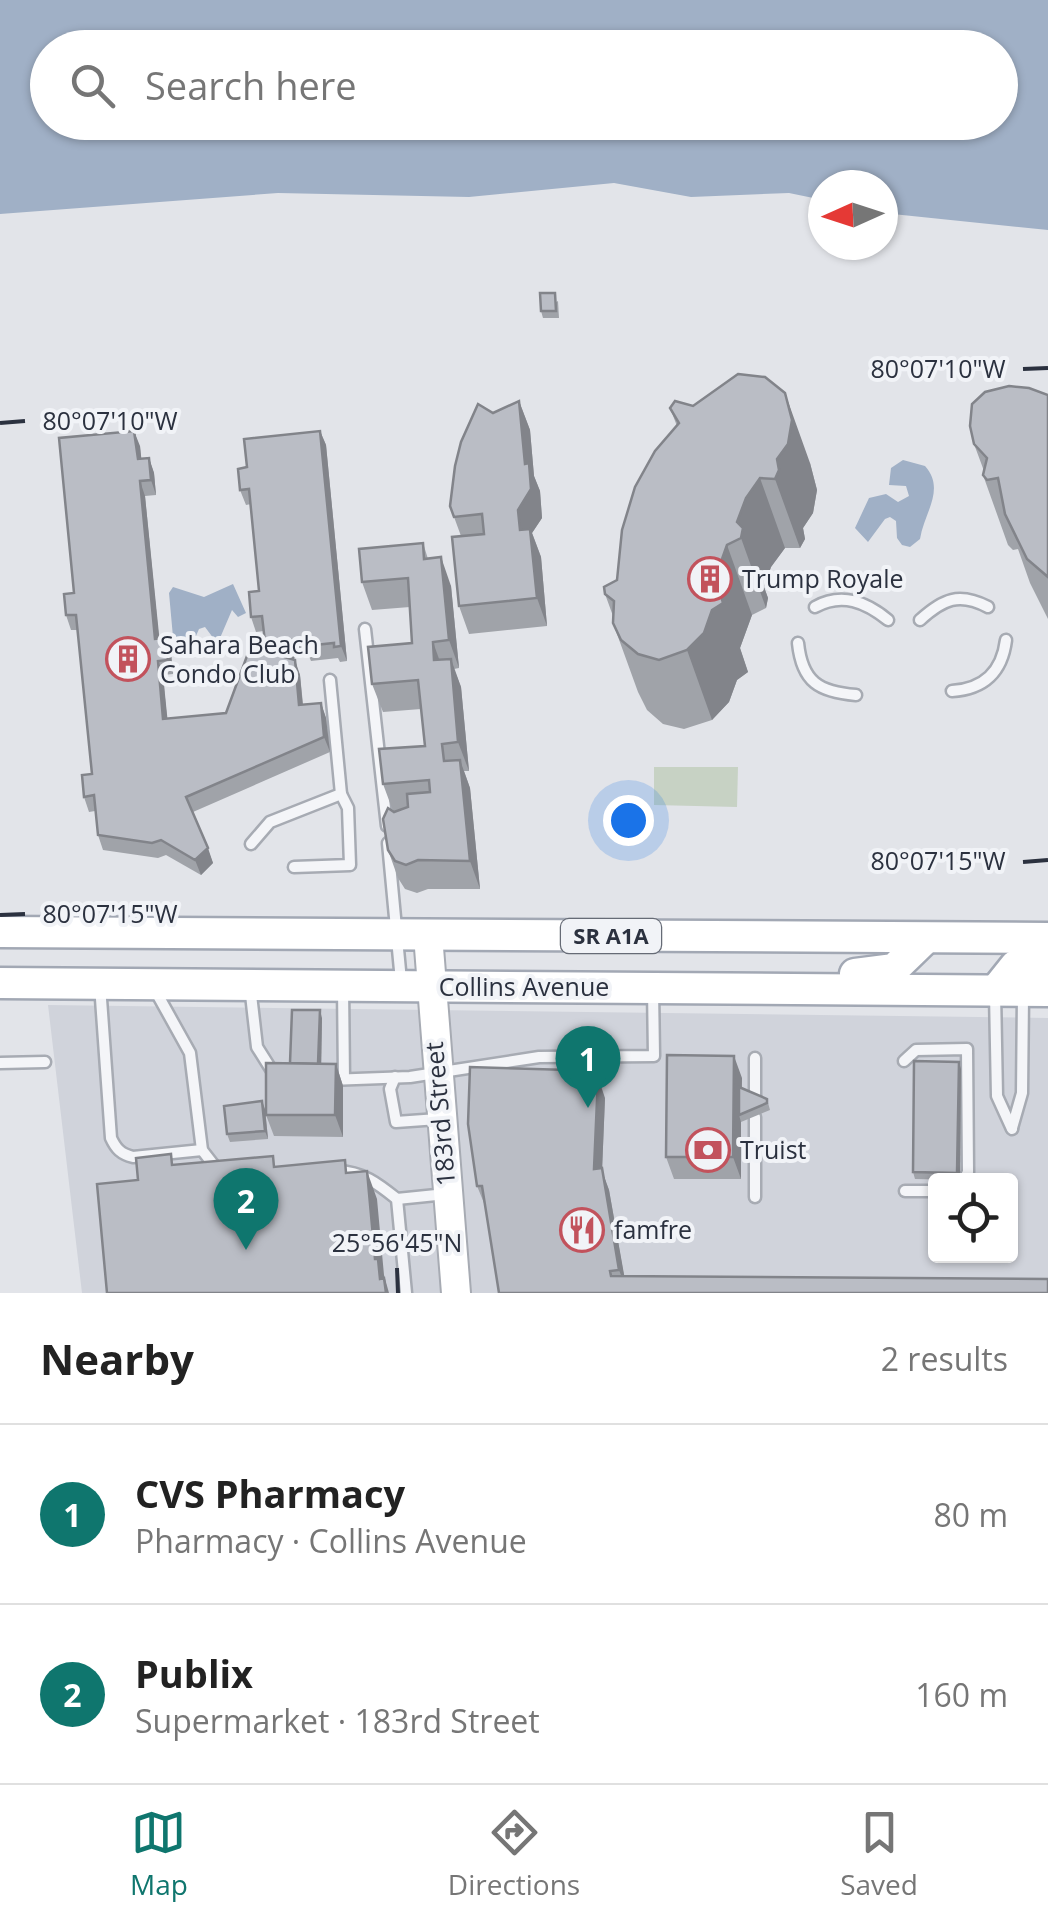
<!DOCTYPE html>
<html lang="en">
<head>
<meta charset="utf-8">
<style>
  :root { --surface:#fff; --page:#f2f2f2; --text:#222; --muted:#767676; --line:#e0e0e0; --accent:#0f766e }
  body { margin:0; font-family:"Open Sans",sans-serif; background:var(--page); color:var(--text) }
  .controls { position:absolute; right:30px; bottom:30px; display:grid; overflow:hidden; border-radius:10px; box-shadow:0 2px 8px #0004 }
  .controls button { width:90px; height:90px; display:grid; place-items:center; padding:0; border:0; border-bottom:2px solid var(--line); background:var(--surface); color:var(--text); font:50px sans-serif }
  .compass { position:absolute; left:808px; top:170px; width:90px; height:90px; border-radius:50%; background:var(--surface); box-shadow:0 2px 8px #0004; rotate:267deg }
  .you { position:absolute; left:628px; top:820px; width:35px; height:35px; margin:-25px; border:8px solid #fff; border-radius:50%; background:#1a73e8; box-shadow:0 0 0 15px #1a73e833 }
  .badge { display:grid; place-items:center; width:65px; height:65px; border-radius:50%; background:var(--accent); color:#fff; font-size:32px; font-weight:700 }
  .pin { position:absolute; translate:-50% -82px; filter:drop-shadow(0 2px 5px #0008) }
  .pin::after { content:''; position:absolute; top:52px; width:35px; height:30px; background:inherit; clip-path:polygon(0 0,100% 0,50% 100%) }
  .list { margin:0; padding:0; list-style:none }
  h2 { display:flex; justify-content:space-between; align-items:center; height:130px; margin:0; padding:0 40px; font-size:42px }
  h2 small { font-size:32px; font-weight:400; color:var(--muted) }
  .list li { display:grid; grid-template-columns:65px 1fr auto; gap:30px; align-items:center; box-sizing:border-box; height:180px; padding:0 40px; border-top:2px solid var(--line) }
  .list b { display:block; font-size:38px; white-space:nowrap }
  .list p { margin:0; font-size:32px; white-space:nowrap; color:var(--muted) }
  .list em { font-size:32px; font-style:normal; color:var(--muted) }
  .icon { flex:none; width:55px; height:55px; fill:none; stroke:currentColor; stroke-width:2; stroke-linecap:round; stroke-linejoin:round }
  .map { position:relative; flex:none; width:1048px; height:1293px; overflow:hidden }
  .search { position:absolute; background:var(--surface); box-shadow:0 2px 8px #0004; left:30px; right:30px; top:30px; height:110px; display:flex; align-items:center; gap:25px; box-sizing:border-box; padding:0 35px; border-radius:55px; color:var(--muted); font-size:38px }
  .sheet { height:490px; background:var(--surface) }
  nav { display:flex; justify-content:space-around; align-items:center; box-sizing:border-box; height:140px; border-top:2px solid var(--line); background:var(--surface); font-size:28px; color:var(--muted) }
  nav a { display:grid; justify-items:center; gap:5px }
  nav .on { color:var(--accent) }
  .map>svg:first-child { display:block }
  .built { fill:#d0d3db; fill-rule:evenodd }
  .green { fill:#c7d2c4 }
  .water { fill:#a0b0c6; fill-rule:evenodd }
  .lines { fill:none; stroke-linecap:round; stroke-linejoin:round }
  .lane-casing { stroke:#a7abb3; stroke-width:15 }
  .secondary-casing { stroke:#a7abb3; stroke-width:32 }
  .primary-casing { stroke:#a2a8b4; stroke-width:35 }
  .lane { stroke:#f4f5f8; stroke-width:10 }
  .secondary { stroke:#fff; stroke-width:28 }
  .primary { stroke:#fff; stroke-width:30 }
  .wall { fill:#a0a3a9 }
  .shaded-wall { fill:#82848a }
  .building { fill:#babdc5; stroke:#82848a; stroke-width:2.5 }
  .ticks { fill:none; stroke:#2b313f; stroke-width:4 }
  .labels { text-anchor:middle; stroke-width:8; stroke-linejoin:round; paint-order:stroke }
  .shield { fill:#f1f3f7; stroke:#666b76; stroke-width:2.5 }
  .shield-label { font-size:22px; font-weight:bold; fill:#2b313f }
  .poi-label { font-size:25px; fill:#2b313f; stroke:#f1f3f7; text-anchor:start }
  .street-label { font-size:25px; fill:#2b313f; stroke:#f1f3f7 }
  .ticks-label { font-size:25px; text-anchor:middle; fill:#2b313f; stroke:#f1f3f7; stroke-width:8; stroke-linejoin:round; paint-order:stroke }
</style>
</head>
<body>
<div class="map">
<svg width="1048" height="1293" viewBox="0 0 1048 1293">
  <rect width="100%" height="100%" fill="#e2e4e9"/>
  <path class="built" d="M48 1005 1048 1018V1293H82ZM936 1180H1010V1256H936Z"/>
  <path class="green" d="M654 767H738L737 807 654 805Z"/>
  <g class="water">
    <path d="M0 0H1048V230L883 213V185H823V200L789 193 691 197 614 183 469 197 278 193 0 214ZM48 48H1000V122H48Z"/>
    <path d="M903 460 925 466C946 489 924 513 920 539L910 547 902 545 897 538 896 521 890 517 885 519 868 542 855 528 869 498 886 494 898 502 909 496 906 486 889 485 891 468Z"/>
    <path d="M233 584 246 613 238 617 232 610 220 638 214 639 205 627 199 629 192 645 173 637 169 593 173 587 204 597Z"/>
  </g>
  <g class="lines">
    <g class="lane-casing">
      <g id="lane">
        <path d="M815 607C842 592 866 602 888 620"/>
        <path d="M920 620C943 599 959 592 988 607"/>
        <path d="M365 629 387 826"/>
        <path d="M798 643C802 682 819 692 856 695"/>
        <path d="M952 691C984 689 1002 672 1006 640"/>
        <path d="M388 843 401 981"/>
        <path d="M251 844 270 822 341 794 330 680"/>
        <path d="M294 867 350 865 348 808 341 794"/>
        <path d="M100 985 111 1138C116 1149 121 1154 133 1157L202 1150"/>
        <path d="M250 986 257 1047 274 1074"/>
        <path d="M343 987 344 1079"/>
        <path d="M155 990 190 1053 202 1150 216 1168"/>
        <path d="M995 993 997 1096 1012 1129"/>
        <path d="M904 1061 916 1050 967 1049 968 1172 964 1180"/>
        <path d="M0 1063 45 1062"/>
        <path d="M395 1077 390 1089 396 1122 438 1119"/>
        <path d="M329 1080 410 1077 539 1057 654 1056 653 989"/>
        <path d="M755 1100V1058"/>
        <path d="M1012 1128 1022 1093 1023 996"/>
        <path d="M337 1171C363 1172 377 1183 397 1199L406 1293"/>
        <path d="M905 1191H936"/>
        <path d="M755 1197V1117"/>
        <path d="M397 1199 446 1194"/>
      </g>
    </g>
    <g class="secondary-casing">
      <path id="secondary" d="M428 935 456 1293"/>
    </g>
    <g class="primary-casing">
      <g id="primary">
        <path d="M0 932 1048 938"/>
        <path d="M855 974 894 969 926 938"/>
        <path d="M0 983 1048 991"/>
        <path d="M995 991 1015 966 1048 962"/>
      </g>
    </g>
    <use href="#lane" class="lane"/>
    <use href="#secondary" class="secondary"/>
    <use href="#primary" class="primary"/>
  </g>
  <g class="wall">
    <path d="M558 301 559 318H543L541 311Z"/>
    <path d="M1048 395V619L1030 583 1018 549 1013 550 1008 545 983 475 984 471 974 444Z"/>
    <path d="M519 401 530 430 534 476 540 491 542 518 532 533 541 557 547 626 469 634 459 606 461 536 450 506 493 413Z"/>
    <path d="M670 408 810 463 817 490 813 513 803 528 805 539 800 548H785L771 567 764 587 768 598 766 608 752 615 740 648 748 672 737 680 729 702 712 720 684 729 663 724 647 710 638 692 613 623V616L605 594 617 580 677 426Z"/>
    <path d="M320 431 326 445 347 661 340 662 338 658 311 661 308 654 295 655 294 660 300 675 303 704 321 703 326 718 330 752 193 812 213 863 201 875 166 855 158 858 103 850 98 835 95 811 89 812 84 797 92 774 78 630H71L66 615 140 446 141 459 149 458 154 473 156 495 145 496 159 639 165 638 171 653 173 674 163 675 167 719 226 713 268 651 264 631 256 632 251 617 259 591 251 504 246 505 240 490 247 467Z"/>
    <path d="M423 543 428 559 451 586 459 668 454 669 461 687 469 771H464L470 788 480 889H428L417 893 405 889 398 878 388 850 393 811 383 784 425 746 421 709 383 712 372 684 412 643 410 607 372 610 362 582Z"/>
    <path d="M322 1018 321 1064H336L343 1086V1137L274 1136 266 1115 290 1063Z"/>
    <path d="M959 1062 961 1069 960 1180 915 1179 913 1172Z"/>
    <path d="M742 1078V1088L767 1099 770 1110 741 1122V1179H674L666 1157Z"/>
    <path d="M605 1098 602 1171 609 1190 624 1276 499 1293 486 1208 477 1186Z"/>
    <path d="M265 1109 268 1139 230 1142 227 1134Z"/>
  </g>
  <g class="shaded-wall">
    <path d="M785 393 810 463 817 490 813 513 803 528 805 539 800 548 775 479Z"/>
    <path d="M519 401 530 430 534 476 540 491 542 518 532 533 541 557 547 626 537 598 520 530 518 510 525 464Z"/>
    <path d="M134 431 140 446 143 474 138 459Z"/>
    <path d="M320 431 326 445 347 661 341 646Z"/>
    <path d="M149 458 154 473 156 495 151 480Z"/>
    <path d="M760 478 785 548 771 567 764 587 768 598 766 608 741 538 737 522 746 498Z"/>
    <path d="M140 481 145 496 161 654 155 639Z"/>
    <path d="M727 545 752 615 740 648 748 672 737 680 729 702 712 720 687 650Z"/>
    <path d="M441 557 451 586 459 668 449 640Z"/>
    <path d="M165 638 171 653 173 674 168 660Z"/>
    <path d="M290 640 295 655 290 672 284 657Z"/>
    <path d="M433 642 443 670 434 660Z"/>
    <path d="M451 659 461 687 469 771 458 742Z"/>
    <path d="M295 660 300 675 304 719 299 705Z"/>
    <path d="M158 661 163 675 169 734 163 719Z"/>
    <path d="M321 703 326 718 330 752 324 737Z"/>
    <path d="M460 760 470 788 480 889 470 861Z"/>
    <path d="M208 848 213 863 201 875 195 860Z"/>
    <path d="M320 1010 322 1018 321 1077 318 1069Z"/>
    <path d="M734 1056 742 1078 741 1114 739 1115 741 1122V1179L733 1157Z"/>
    <path d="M959 1062 961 1069 960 1180 957 1173Z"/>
    <path d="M336 1064 343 1086V1137L335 1115Z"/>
    <path d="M598 1077 605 1098 602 1171 609 1190 627 1291 619 1270 594 1169Z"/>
    <path d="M262 1101 265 1109 268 1139 265 1131Z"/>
    <path d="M367 1171 377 1199 384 1275 389 1293H385L375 1259Z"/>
  </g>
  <g class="building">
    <path d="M540 293H555L556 311H541Z"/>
    <path d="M738 374 765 377 785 393 792 420 788 444 777 459 779 470 775 479 760 478 746 498 737 522 743 528 741 538 727 545 712 587 720 593 723 603 712 610 704 633 687 650 659 660 638 654 621 640 613 623 614 601 605 594 604 587 617 580 622 530 635 487 655 451 679 423 670 408 675 401 693 406Z"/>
    <path d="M1009 386 1029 388 1048 395V577L1027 559 1005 514 998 478 987 480 983 475 987 458 974 444 970 426 972 404 985 392Z"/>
    <path d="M519 401 525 464 529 463 531 489 518 510 520 530 530 529 537 598 459 606 452 537 484 534 482 514 454 517 450 506 455 466 461 442 478 404 493 413Z"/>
    <path d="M134 431 138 459 149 458 151 480 140 481 155 639 165 638 168 660 158 661 163 719 226 713 251 645 271 652 275 642H265L262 616 251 617 249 592 259 591 249 489 240 490 238 469 247 467 244 439 320 431 341 646 334 647V643L306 646 305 639 290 640 284 657 295 660 299 705 321 703 324 737 186 797 208 848 195 860 161 840 152 843 98 835 94 795 84 797 82 775 92 774 76 615H66L64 594 74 593 59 438Z"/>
    <path d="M423 543 424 559 441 557 449 640 433 642 434 660 451 659 458 742 442 744 444 761 460 760 470 861 418 860 406 865 395 861 388 850 383 819 388 808 394 812 408 807 407 794 430 792 429 780 383 784 379 749 425 746 418 680 372 684 368 647 412 643 408 578 362 582 359 549Z"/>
    <path d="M292 1010H320L318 1064 290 1063Z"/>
    <path d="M667 1055 734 1056 733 1157H666Z"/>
    <path d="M914 1061 959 1062 957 1173 913 1172Z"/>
    <path d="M266 1063 336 1064 335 1115H266Z"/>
    <path d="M582 1066 598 1077 594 1169 602 1168 619 1270 610 1271 611 1276 1048 1279V1293H499L482 1186H477L468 1124 470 1067 569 1070Z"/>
    <path d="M739 1087 767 1099V1103L739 1115Z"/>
    <path d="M262 1101 265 1131 227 1134 224 1106Z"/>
    <path d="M171 1154 172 1165 273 1156 274 1167 345 1160 346 1173 367 1171 375 1259H378L380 1279 384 1278 386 1293H107L97 1184 138 1180 136 1158Z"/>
  </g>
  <path class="ticks" d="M1023 369 1048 368M0 423 25 421M1023 862 1048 860M0 915 25 914M397 1268 398 1293"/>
  <defs>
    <g id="building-ring" transform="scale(2.25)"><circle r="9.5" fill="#f1f3f7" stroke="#c2525c" stroke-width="1.5"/><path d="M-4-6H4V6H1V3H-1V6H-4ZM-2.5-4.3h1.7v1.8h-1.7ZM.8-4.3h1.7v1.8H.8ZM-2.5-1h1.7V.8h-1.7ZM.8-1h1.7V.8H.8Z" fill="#c2525c"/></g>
    <g id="bank-ring" transform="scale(2.25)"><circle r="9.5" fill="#f1f3f7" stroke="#c2525c" stroke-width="1.5"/><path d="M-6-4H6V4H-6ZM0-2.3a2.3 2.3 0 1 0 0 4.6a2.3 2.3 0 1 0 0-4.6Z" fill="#c2525c"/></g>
    <g id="restaurant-ring" transform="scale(2.25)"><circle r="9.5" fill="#f1f3f7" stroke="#c2525c" stroke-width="1.5"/><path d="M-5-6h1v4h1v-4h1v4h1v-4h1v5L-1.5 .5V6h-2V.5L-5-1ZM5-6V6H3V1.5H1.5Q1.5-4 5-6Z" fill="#c2525c"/></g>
  </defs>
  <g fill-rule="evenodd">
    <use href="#building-ring" x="710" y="579"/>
    <use href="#building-ring" x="128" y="659"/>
    <use href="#bank-ring" x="708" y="1150"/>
    <use href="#restaurant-ring" x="582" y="1230"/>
  </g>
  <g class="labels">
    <rect class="shield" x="561" y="919" width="100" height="34" rx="8"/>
    <g class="shield-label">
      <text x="611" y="944">SR A1A</text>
    </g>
    <g class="poi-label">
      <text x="742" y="588">Trump Royale</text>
      <text x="160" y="654">Sahara Beach<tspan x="160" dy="29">Condo Club</tspan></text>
      <text x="740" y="1159">Truist</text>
      <text x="614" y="1239">famfre</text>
    </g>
    <g class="street-label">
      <text x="524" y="996">Collins Avenue</text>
      <text transform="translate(440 1114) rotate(-95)" y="9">183rd Street</text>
    </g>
  </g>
  <g class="ticks-label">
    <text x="938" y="378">80°07'10"W</text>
    <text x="110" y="430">80°07'10"W</text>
    <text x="938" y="870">80°07'15"W</text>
    <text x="110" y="923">80°07'15"W</text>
    <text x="397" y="1252">25°56'45"N</text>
  </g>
</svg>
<div class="controls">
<button><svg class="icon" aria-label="locate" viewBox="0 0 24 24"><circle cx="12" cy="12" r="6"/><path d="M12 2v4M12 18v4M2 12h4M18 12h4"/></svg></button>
</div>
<svg class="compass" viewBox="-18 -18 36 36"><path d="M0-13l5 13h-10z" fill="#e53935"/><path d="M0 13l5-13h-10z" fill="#767676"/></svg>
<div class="you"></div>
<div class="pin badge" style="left:588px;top:1108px">1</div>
<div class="pin badge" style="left:246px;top:1250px">2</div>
<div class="search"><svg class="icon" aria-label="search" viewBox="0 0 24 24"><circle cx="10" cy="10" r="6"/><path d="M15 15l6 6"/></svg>Search here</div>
</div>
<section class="sheet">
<h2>Nearby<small>2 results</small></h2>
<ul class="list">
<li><span class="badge">1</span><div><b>CVS Pharmacy</b><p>Pharmacy · Collins Avenue</p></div><em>80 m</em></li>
<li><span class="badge">2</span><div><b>Publix</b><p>Supermarket · 183rd Street</p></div><em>160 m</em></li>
</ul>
</section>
<nav>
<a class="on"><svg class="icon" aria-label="map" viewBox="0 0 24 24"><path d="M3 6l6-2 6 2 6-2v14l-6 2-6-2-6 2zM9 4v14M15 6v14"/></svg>Map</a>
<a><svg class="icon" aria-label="directions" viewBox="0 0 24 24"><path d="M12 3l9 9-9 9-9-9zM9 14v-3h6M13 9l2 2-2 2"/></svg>Directions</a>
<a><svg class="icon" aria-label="saved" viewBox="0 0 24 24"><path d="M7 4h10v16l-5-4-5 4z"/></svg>Saved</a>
</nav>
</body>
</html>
